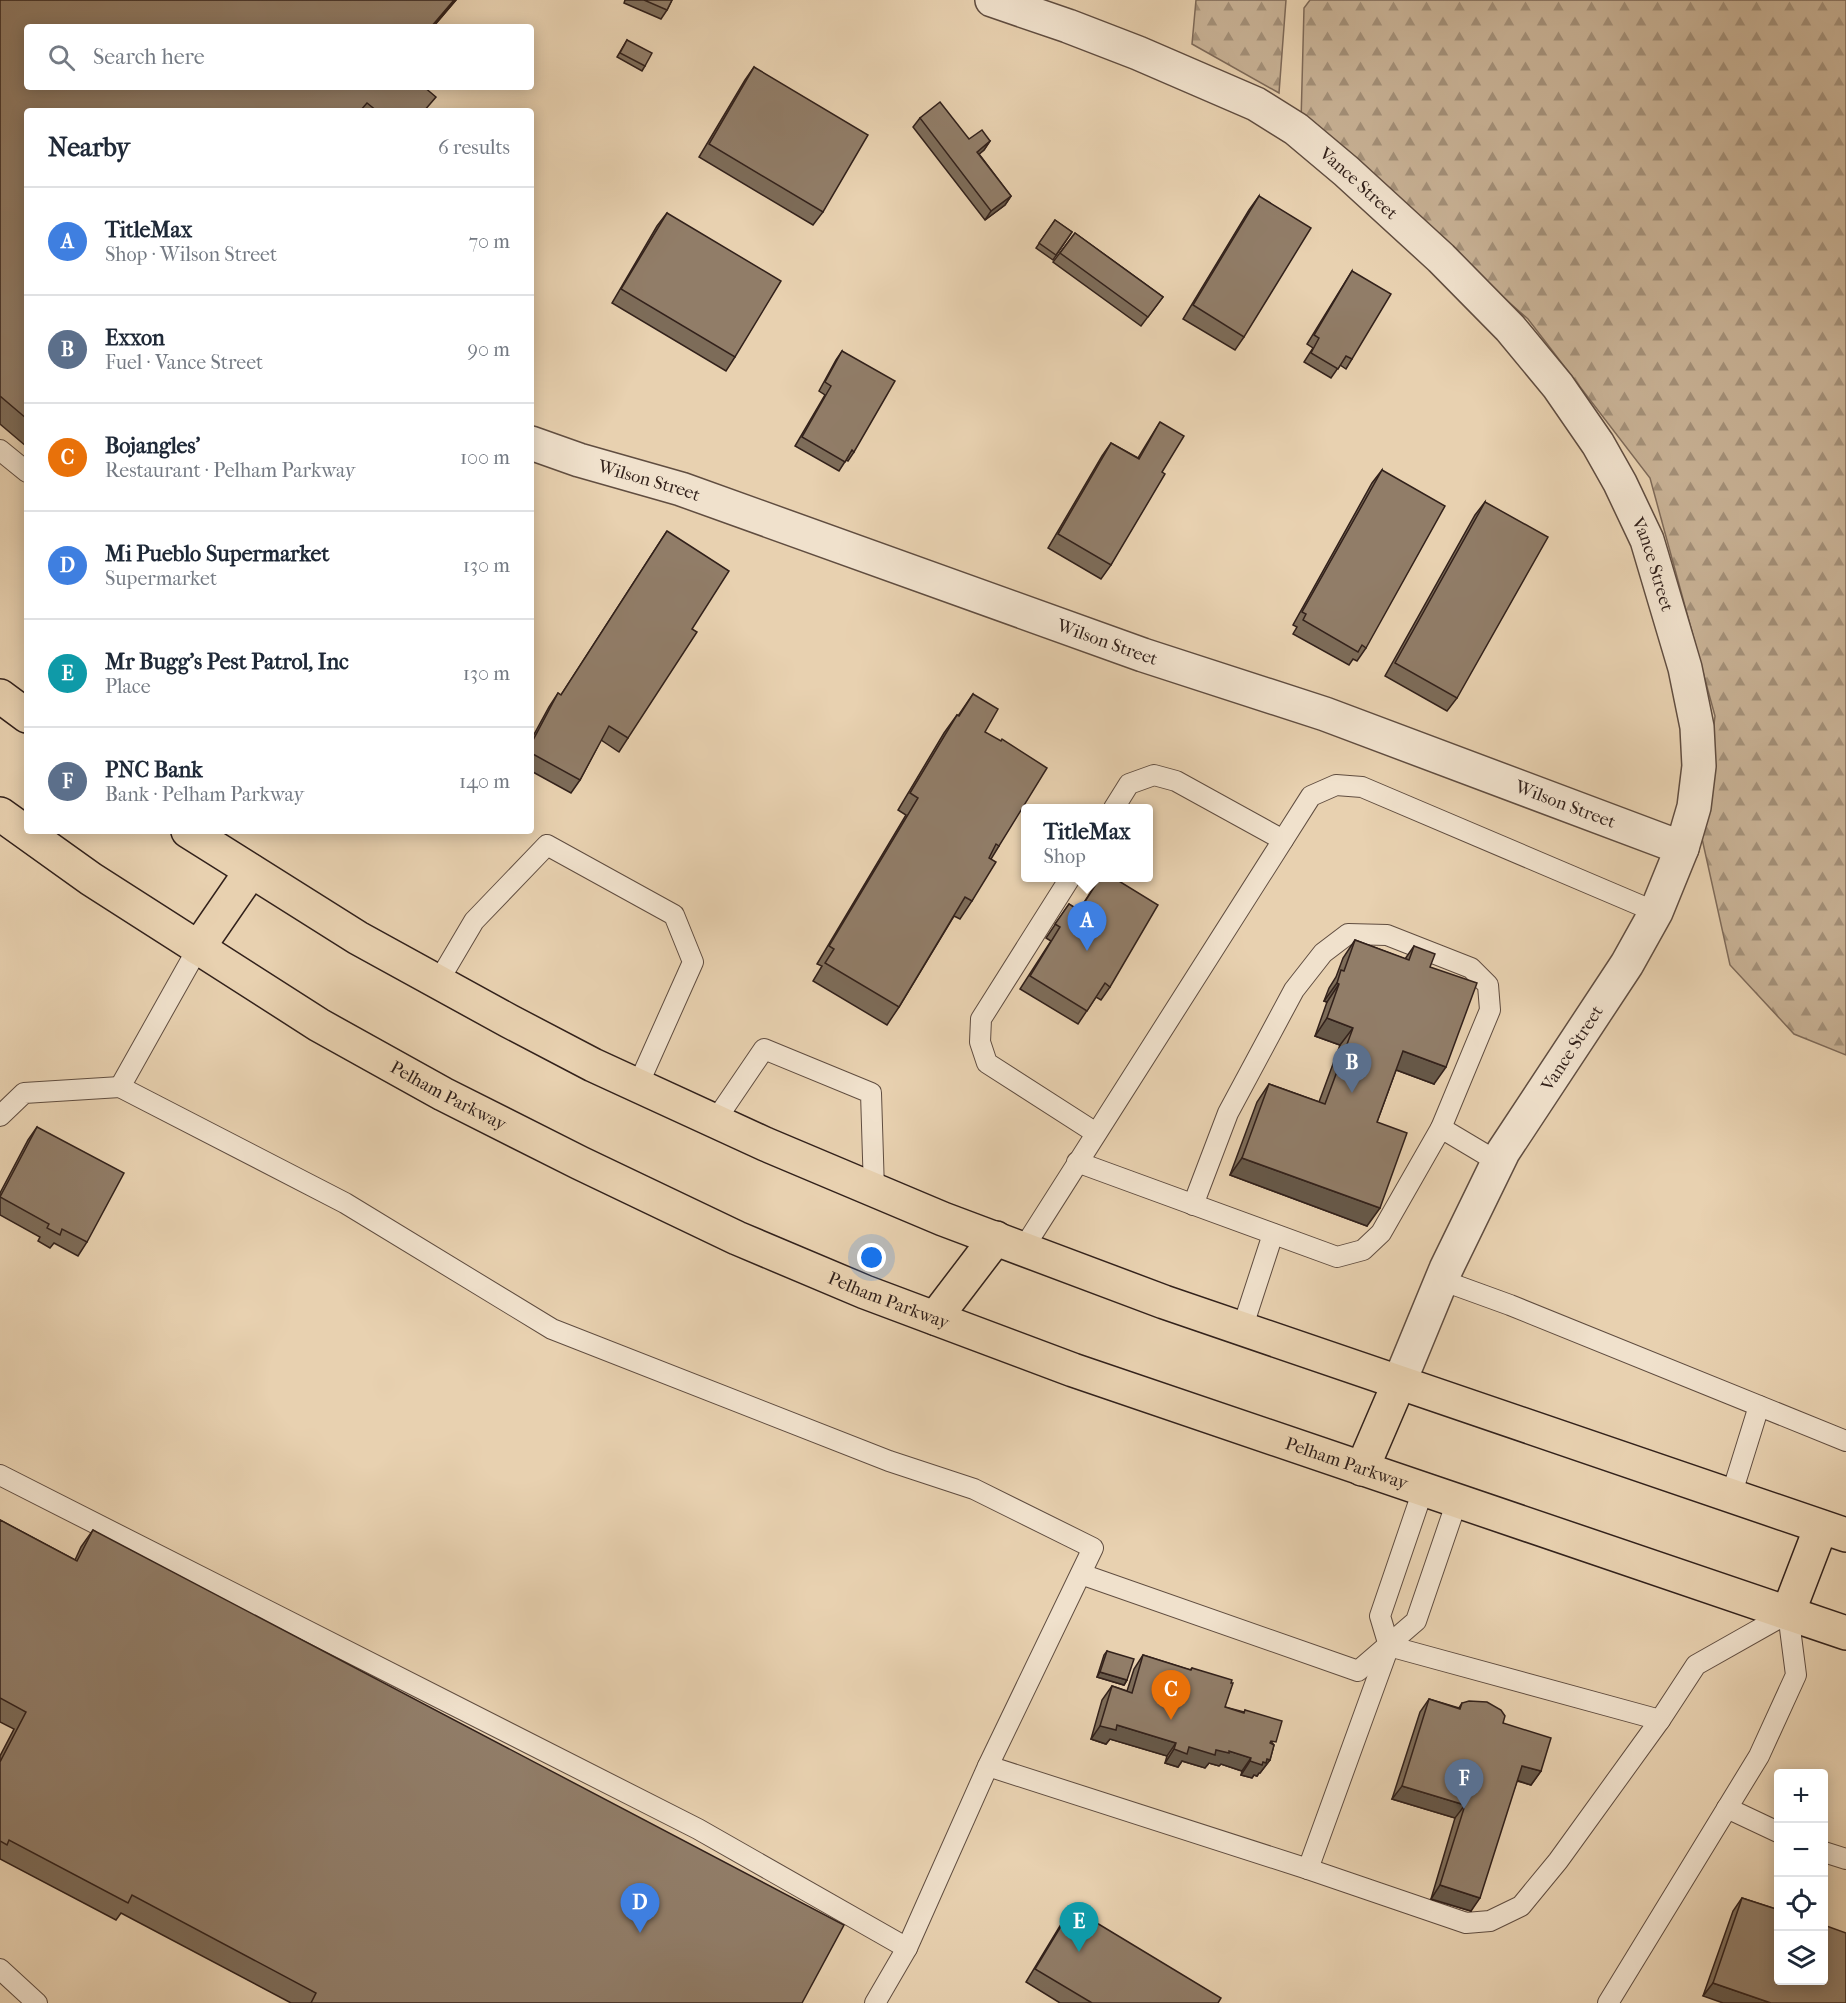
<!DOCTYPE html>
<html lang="en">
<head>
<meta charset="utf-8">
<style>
  :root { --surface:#fff; --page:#f6f6f7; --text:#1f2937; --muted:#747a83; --line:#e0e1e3; --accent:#0f766e }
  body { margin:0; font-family:"IM FELL French Canon",serif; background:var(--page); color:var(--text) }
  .controls { position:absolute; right:18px; bottom:18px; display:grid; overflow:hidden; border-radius:6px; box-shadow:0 3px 15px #0003 }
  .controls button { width:54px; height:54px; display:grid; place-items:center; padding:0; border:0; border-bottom:2px solid var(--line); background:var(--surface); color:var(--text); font:30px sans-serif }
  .you { position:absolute; left:872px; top:1258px; width:21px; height:21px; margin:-15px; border:4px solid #fff; border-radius:50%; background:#1a73e8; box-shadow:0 0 0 9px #1a73e833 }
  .badge { display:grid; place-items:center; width:39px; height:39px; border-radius:50%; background:var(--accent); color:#fff; font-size:20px; font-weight:700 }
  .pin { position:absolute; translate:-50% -50px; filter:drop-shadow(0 2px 3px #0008) }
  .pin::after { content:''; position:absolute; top:32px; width:21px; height:18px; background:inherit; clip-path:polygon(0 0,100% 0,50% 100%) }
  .popup { position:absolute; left:1021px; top:804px; width:132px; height:78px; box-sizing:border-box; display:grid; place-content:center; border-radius:6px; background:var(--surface); filter:drop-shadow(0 2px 4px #0005); font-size:20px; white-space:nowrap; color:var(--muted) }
  .popup b { font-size:22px; color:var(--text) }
  .popup::after { content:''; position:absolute; left:50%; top:100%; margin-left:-12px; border:12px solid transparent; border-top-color:var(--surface) }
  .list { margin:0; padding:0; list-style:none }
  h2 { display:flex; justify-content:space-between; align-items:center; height:78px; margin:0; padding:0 24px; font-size:26px }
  h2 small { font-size:20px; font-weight:400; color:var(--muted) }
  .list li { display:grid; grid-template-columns:39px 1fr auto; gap:18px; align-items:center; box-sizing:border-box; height:108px; padding:0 24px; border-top:2px solid var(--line) }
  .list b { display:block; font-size:22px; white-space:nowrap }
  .list p { margin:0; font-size:20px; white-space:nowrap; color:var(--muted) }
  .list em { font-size:20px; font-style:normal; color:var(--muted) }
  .icon { flex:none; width:33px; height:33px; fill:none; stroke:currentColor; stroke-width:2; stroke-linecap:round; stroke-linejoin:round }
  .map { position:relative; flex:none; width:1846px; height:2003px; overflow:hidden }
  .search { position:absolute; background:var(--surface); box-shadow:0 3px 15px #0003; left:24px; top:24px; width:510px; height:66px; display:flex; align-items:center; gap:15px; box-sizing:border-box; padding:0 21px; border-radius:6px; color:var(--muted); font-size:22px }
  .panel { position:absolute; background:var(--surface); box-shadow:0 3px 15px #0003; left:24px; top:108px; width:510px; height:726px; border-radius:6px }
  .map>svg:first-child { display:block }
  .forest { fill:url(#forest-firs); stroke:#7e6a59; stroke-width:1.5 }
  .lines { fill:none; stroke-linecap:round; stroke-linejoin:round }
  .service-casing { stroke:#604d40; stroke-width:22 }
  .minor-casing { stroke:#604d40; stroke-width:36 }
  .primary-casing { stroke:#32211b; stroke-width:36 }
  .service { stroke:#f0e1cc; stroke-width:20 }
  .minor { stroke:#f0e1cc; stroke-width:33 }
  .primary { stroke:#e8d1b0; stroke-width:33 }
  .wall { fill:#7d6c59; stroke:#32211b; stroke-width:1.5 }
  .shaded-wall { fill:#665849; stroke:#32211b; stroke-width:1.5 }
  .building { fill:#917d68; stroke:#32211b; stroke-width:1.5 }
  .labels { text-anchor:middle; stroke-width:6; stroke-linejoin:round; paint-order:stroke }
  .street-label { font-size:18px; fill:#32211b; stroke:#f0e1cc }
</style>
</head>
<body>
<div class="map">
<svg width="1846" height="2003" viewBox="0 0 1846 2003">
  <defs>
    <pattern id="forest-firs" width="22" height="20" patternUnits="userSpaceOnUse" patternTransform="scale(1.5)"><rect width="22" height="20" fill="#c9b397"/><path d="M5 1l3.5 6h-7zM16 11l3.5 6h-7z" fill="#a4917a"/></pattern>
  </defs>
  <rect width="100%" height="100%" fill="#e8d1b0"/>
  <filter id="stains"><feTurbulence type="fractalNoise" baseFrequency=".00333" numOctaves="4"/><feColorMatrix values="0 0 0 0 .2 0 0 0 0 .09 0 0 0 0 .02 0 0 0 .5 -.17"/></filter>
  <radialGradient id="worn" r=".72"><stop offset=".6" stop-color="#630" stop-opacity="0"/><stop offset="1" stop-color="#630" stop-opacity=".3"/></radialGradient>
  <g class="forest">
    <path d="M1196 0H1286L1279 93 1192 44Z"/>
    <path d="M1310 0H1846V1055L1794 1034 1730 965 1701 834 1715 716 1650 478 1528 319 1301 122 1304 8Z"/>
  </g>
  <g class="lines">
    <g class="service-casing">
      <g id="service">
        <path d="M0 450 27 472"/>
        <path d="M1114 808 1129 784 1154 775 1176 781 1283 840"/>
        <path d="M1070 878 981 1019 980 1042 987 1063 1096 1133"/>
        <path d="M198 948 120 1087 345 1203 552 1329 889 1461 974 1489 1093 1548 988 1766 907 1948 875 2003"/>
        <path d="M438 982 474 921 547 845 674 915 693 962 638 1085"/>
        <path d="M0 1116 24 1093 120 1087"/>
        <path d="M715 1121 764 1049 871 1093 874 1190"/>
        <path d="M1077 1162 1337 1257 1363 1250 1381 1233 1441 1128 1498 1162"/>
        <path d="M1193 1205 1228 1113 1294 990 1323 953 1348 934 1387 935 1471 968 1488 985 1490 1010 1441 1128"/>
        <path d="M1023 1249 1311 796 1336 785 1362 787 1656 912"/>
        <path d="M1441 1280 1510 1305 1846 1441"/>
        <path d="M1242 1329 1273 1234"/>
        <path d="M0 1475 698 1829 907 1948"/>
        <path d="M1731 1496 1759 1406"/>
        <path d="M1081 1574 1358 1671 1416 1621 1457 1501"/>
        <path d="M1389 1646 1660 1720 1696 1665 1788 1613 1796 1675 1759 1756 1608 2003"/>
        <path d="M988 1766 1308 1869 1389 1646 1380 1616 1423 1490"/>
        <path d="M1727 1808 1778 1832"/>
        <path d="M1824 1852 1846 1859"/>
        <path d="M1308 1869 1466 1923 1490 1921 1521 1906 1558 1861 1660 1720"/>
        <path d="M0 1969 37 2003"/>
      </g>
    </g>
    <g class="minor-casing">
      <g id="minor">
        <path id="s1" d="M992 0 1068 26 1138 53 1256 104 1296 129 1346 171 1441 258 1510 328 1558 386 1598 444 1620 483 1647 540 1685 668 1697 727 1699 766 1694 807 1682 848 1656 912 1627 964 1503 1152 1446 1269 1399 1383"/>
        <path id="s2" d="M531 443 579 460 681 489 1143 655 1325 714 1682 848"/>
      </g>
    </g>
    <g class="primary-casing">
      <g id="primary">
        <path d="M0 696 27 716"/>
        <path id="s3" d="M0 814 91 879 319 1025 443 1094 580 1163 737 1238 865 1292 1073 1370 1846 1633"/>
        <path d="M188 831 358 938 509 1021 593 1065 765 1144 943 1219 1164 1302 1846 1535"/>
        <path d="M198 948 251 871"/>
        <path d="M935 1318 996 1238"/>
        <path d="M1362 1469 1399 1383"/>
        <path d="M1788 1613 1821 1527"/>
      </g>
    </g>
    <use href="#service" class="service"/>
    <use href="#minor" class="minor"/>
    <use href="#primary" class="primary"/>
  </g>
  <g class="wall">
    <path d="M0 0H456L433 27H27L424 87 426 111H27V447L0 424Z"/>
    <path d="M625 0H672L667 10 661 19 624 3Z"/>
    <path d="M627 40 645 66 642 71 617 57Z"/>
    <path d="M754 67 823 212 813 225 699 157 745 80Z"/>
    <path d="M920 118 969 139 990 141 984 150 979 154 1011 196 1005 205 985 220 913 127Z"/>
    <path d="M1259 196 1244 337 1235 350 1183 319 1249 210Z"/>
    <path d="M667 213 735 357 726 371 612 303 657 226Z"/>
    <path d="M1055 220 1072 232 1053 260 1036 248Z"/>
    <path d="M1075 233 1163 297 1141 326 1053 262Z"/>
    <path d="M1352 271V359L1346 369 1340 365 1331 378 1304 362 1313 348 1307 344Z"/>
    <path d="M842 351 854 452 848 461 846 460 839 471 795 446 825 395 819 391 836 360Z"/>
    <path d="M1160 422 1111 565 1101 579 1048 548 1102 456 1111 443 1138 458Z"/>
    <path d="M1382 470 1366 648 1357 661 1353 659 1349 665 1293 634 1297 627 1293 625 1372 483Z"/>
    <path d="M1485 502 1457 698 1447 711 1385 676 1475 515Z"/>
    <path d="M667 531 628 738 619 752 601 740 580 780 571 793 531 771V740L549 707 558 693 561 695Z"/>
    <path d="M973 694 985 732 999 846 991 859 972 901 960 919 954 916 899 1007 887 1025 813 981 822 966 817 964 906 815 898 810 944 733 957 715 958 716Z"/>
    <path d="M1100 878 1110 987 1101 1000 1096 997 1078 1024 1020 989 1051 941 1046 938 1069 904 1079 910Z"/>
    <path d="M1355 940 1405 959 1414 946 1430 967 1434 1084 1396 1070 1377 1122 1367 1226 1230 1175 1257 1102 1269 1084 1319 1102 1340 1045 1315 1036 1327 1002 1324 1001 1329 988 1336 977 1343 958Z"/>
    <path d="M37 1127 87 1242 78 1256 54 1243 50 1248 38 1241 40 1237 0 1215V1193L28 1140Z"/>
    <path d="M0 1520 75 1560 81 1547 93 1530 802 2003H291L121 1913 116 1920 0 1859V1756L14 1729 0 1722Z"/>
    <path d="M1107 1651 1127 1680 1124 1685 1097 1677 1104 1655Z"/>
    <path d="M1143 1655 1190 1670 1192 1668 1225 1707 1244 1712 1245 1710 1274 1745 1270 1760 1260 1773H1259L1257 1776 1254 1775 1252 1778 1241 1775 1242 1771 1221 1764 1219 1766 1209 1763 1205 1768 1182 1761 1178 1767 1165 1763 1167 1756 1110 1739 1106 1744 1091 1739 1102 1700 1112 1686 1127 1691 1134 1669Z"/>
    <path d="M1429 1699 1459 1708 1462 1703 1503 1723 1541 1771 1531 1785 1517 1781 1471 1911 1431 1899 1455 1818 1392 1799 1420 1712Z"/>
    <path d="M1742 1898 1779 1910 1703 1996 1733 1911Z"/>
    <path d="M1072 1908 1218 2003H1060L1026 1982 1063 1921Z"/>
  </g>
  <g class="shaded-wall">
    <path d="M454 0H456L433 27H431Z"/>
    <path d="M990 141 984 150 971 161 977 152Z"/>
    <path d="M1011 196 1005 205 985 220 991 211Z"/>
    <path d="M1337 983 1339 984 1327 1002 1324 1001Z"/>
    <path d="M1327 1018 1353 1028 1340 1045 1315 1036Z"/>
    <path d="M1403 1051 1446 1067 1434 1084 1391 1068Z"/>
    <path d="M1242 1158 1380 1208 1367 1226 1230 1175Z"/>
    <path d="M1100 1672 1127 1680 1124 1685 1097 1677Z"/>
    <path d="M1117 1725 1176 1743 1167 1756 1110 1739 1106 1744 1091 1739 1100 1726Z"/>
    <path d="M1189 1747 1229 1751 1251 1758 1242 1771 1221 1764 1219 1766 1209 1763 1205 1768 1182 1761 1178 1767 1165 1763 1174 1749Z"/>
    <path d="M1267 1759 1270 1760 1260 1773H1259L1257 1776 1254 1775 1252 1778 1241 1775 1250 1761 1263 1762Z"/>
    <path d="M1522 1766 1541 1771 1531 1785 1513 1779Z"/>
    <path d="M1402 1786 1465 1805 1455 1818 1392 1799Z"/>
    <path d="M1440 1885 1480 1898 1471 1911 1431 1899Z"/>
    <path d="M1713 1983 1771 2003H1723L1703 1996Z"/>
  </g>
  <g class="building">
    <path d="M0 0H454L431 27H27V87H424L436 97 424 111H377L367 103 360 111H27V419L0 396Z"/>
    <path d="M644 0H672L667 10Z"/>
    <path d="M627 40 652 53 645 66 620 53Z"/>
    <path d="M754 67 868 135 823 212 709 144Z"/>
    <path d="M940 102 969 139 982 130 990 141 977 152 1011 196 991 211 920 118Z"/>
    <path d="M1259 196 1311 228 1244 337 1193 305Z"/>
    <path d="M667 213 781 281 735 357 621 289Z"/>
    <path d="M1055 220 1072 232 1056 255 1039 243Z"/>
    <path d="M1075 233 1163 297 1148 317 1060 253Z"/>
    <path d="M1352 271 1391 294 1352 359 1346 356 1338 369 1311 353 1319 338 1314 335Z"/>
    <path d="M842 351 895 381 854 452 852 450 845 462 802 437 831 386 825 382Z"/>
    <path d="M1160 422 1184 436 1162 472 1165 474 1111 565 1058 534 1111 443 1139 459Z"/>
    <path d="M1382 470 1445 506 1366 648 1362 645 1358 652 1303 620 1306 614 1302 612Z"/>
    <path d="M1485 502 1548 537 1457 698 1395 663Z"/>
    <path d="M667 531 729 571 692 629 697 632 628 738 609 726 580 780 531 753V744L558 693 561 695Z"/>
    <path d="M973 694 998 709 985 732 1001 741 1002 739 1047 768 999 846 996 844 989 858 996 862 972 901 965 897 899 1007 825 963 834 949 829 946 918 798 910 793 957 715 959 716Z"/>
    <path d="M1100 878H1114L1158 905 1110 987 1105 983 1087 1011 1030 976 1060 927 1055 924 1069 904 1079 911Z"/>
    <path d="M1355 940 1409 960 1414 946 1435 954 1430 967 1477 983 1446 1067 1403 1051 1377 1122 1407 1133 1380 1208 1242 1158 1269 1084 1325 1104 1353 1028 1327 1018 1339 984 1337 983 1341 970 1344 971Z"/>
    <path d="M37 1127 124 1173 87 1242 62 1229 60 1235 47 1228 49 1224 0 1197Z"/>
    <path d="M0 1520 77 1561 93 1530 844 1925 802 2003H311L316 1993 132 1895 128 1903 9 1840 7 1845 0 1841V1762L26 1712 0 1698Z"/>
    <path d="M1107 1651 1134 1659 1127 1680 1100 1672Z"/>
    <path d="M1143 1655 1191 1670 1192 1668 1232 1680 1231 1683H1233L1225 1707 1244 1713 1245 1710 1282 1721 1276 1742 1271 1741 1270 1743 1274 1745 1270 1760 1267 1759 1266 1763 1263 1762 1262 1765 1250 1761 1251 1758 1229 1751V1753L1216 1750 1215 1755 1189 1747 1187 1754 1174 1749 1176 1743 1117 1725 1116 1730 1100 1726 1112 1686 1132 1693Z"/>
    <path d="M1429 1699 1460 1709 1462 1703 1469 1701 1487 1702 1501 1710 1505 1716 1503 1723 1551 1738 1541 1771 1522 1766 1480 1898 1440 1885 1465 1805 1402 1786Z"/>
    <path d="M1742 1898 1779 1910V1980H1824V1925L1846 1933V2003H1771L1713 1983Z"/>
    <path d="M1072 1908 1221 1998 1218 2003H1092L1035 1969Z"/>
  </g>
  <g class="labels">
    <g class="street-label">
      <text dy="6" stroke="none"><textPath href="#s1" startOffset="414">Vance Street</textPath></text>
      <text dy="6" stroke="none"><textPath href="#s2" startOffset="124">Wilson Street</textPath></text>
      <text dy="6" stroke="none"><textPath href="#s1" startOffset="902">Vance Street</textPath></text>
      <text dy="6" stroke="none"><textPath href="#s2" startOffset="610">Wilson Street</textPath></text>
      <text dy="6" stroke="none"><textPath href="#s2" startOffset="1096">Wilson Street</textPath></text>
      <text transform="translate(1572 1048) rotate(-57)" y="6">Vance Street</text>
      <text dy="6" stroke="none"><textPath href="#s3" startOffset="530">Pelham Parkway</textPath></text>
      <text dy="6" stroke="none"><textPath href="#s3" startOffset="1016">Pelham Parkway</textPath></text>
      <text dy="6" stroke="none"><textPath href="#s3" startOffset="1502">Pelham Parkway</textPath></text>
    </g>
  </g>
  <rect width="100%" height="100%" filter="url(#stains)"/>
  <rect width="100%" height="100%" fill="url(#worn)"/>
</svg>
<div class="controls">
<button>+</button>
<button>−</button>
<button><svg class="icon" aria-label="locate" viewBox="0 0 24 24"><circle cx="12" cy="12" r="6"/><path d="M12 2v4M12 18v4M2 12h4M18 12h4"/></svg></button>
<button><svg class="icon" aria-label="layers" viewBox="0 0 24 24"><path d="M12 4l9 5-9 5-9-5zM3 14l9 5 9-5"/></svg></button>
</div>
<div class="you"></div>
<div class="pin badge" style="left:1087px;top:951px;background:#3f7fe0">A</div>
<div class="popup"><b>TitleMax</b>Shop</div>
<div class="pin badge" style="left:1352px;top:1093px;background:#5c6f8a">B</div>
<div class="pin badge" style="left:1171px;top:1720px;background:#e8710a">C</div>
<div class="pin badge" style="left:640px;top:1933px;background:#3f7fe0">D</div>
<div class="pin badge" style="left:1079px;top:1952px;background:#0f9aa8">E</div>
<div class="pin badge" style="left:1464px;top:1809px;background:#5c6f8a">F</div>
<div class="search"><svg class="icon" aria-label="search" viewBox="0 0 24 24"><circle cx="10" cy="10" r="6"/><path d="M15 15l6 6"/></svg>Search here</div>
<section class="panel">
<h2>Nearby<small>6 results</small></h2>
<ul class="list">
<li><span class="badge" style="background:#3f7fe0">A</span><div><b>TitleMax</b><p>Shop · Wilson Street</p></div><em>70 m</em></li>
<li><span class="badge" style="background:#5c6f8a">B</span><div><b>Exxon</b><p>Fuel · Vance Street</p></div><em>90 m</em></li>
<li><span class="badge" style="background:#e8710a">C</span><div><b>Bojangles'</b><p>Restaurant · Pelham Parkway</p></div><em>100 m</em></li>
<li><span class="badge" style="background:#3f7fe0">D</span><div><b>Mi Pueblo Supermarket</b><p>Supermarket</p></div><em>130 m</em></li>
<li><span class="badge" style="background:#0f9aa8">E</span><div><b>Mr Bugg's Pest Patrol, Inc</b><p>Place</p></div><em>130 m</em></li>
<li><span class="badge" style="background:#5c6f8a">F</span><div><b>PNC Bank</b><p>Bank · Pelham Parkway</p></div><em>140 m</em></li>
</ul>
</section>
</div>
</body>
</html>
